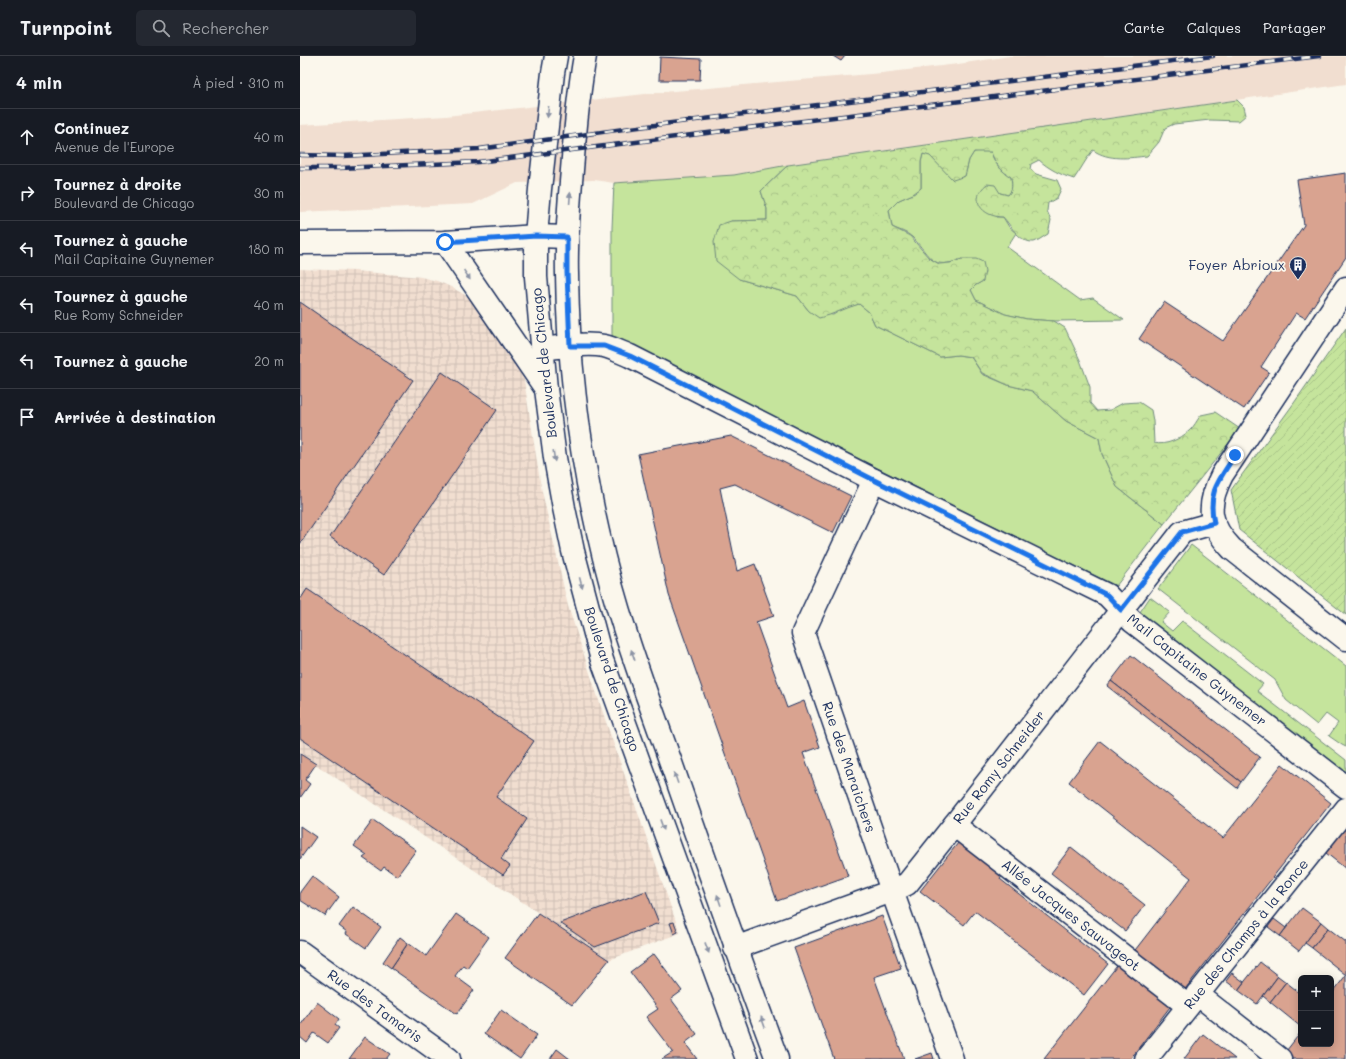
<!DOCTYPE html>
<html lang="fr">
<head>
<meta charset="utf-8">
<style>
  :root { --surface:#171b24; --page:#242831; --text:#f1f3f6; --muted:#9ea1a6; --line:#363941 }
  body { margin:0; font-family:Mali,sans-serif; background:var(--page); color:var(--text) }
  .controls { position:absolute; right:12px; bottom:12px; display:grid; overflow:hidden; border-radius:6px; box-shadow:0 2px 10px #0003 }
  .controls button { width:36px; height:36px; display:grid; place-items:center; padding:0; border:0; border-bottom:1px solid var(--line); background:var(--surface); color:var(--text); font:20px sans-serif }
  .stop { position:absolute; width:12px; height:12px; margin:-9px; border:3px solid #1a73e8; border-radius:50%; background:#fff }
  .stop.end { background:#1a73e8; border-color:#fff; box-shadow:0 1px 4px #0008 }
  .list { margin:0; padding:0; list-style:none }
  h2 { display:flex; justify-content:space-between; align-items:center; height:52px; margin:0; padding:0 16px; font-size:17px }
  h2 small { font-size:13px; font-weight:400; color:var(--muted) }
  .list li { display:grid; grid-template-columns:26px 1fr auto; gap:12px; align-items:center; box-sizing:border-box; height:56px; padding:0 16px; border-top:1px solid var(--line) }
  .list b { display:block; font-size:15px; white-space:nowrap }
  .list p { margin:0; font-size:13px; white-space:nowrap; color:var(--muted) }
  .list em { font-size:13px; font-style:normal; color:var(--muted) }
  .icon { flex:none; width:22px; height:22px; fill:none; stroke:currentColor; stroke-width:2; stroke-linecap:round; stroke-linejoin:round }
  .map { position:relative; flex:none; width:1046px; height:1003px; overflow:hidden }
  header { display:flex; align-items:center; gap:24px; box-sizing:border-box; height:56px; padding:0 20px; background:var(--surface); border-bottom:1px solid var(--line) }
  header strong { font-size:19px }
  nav { display:flex; gap:22px; margin-inline-start:auto; font-size:14px }
  .search { width:280px; height:36px; background:var(--page); display:flex; align-items:center; gap:10px; box-sizing:border-box; padding:0 14px; border-radius:6px; color:var(--muted); font-size:15px }
  main { display:flex }
  aside { flex:1; background:var(--surface) }
  .map>svg:first-child { display:block }
  .built { fill:#f1ded0 }
  .industrial { fill:url(#industrial-grid) }
  .green { fill:#c5e49c; stroke:#708a7d }
  .forest { fill:url(#forest-crowns); stroke:#708a7d }
  .garden { fill:url(#garden-furrows); stroke:#708a7d }
  .building { fill:#d9a390; stroke:#1b2f5e }
  .lines { fill:none; stroke-linecap:round; stroke-linejoin:round }
  .minor-casing { stroke:#1b2f5e; stroke-width:25 }
  .secondary-casing { stroke:#1b2f5e; stroke-width:25 }
  .primary-casing { stroke:#1b2f5e; stroke-width:25 }
  .minor { stroke:#fbf7ec; stroke-width:22 }
  .secondary { stroke:#fbf7ec; stroke-width:22 }
  .primary { stroke:#fbf7ec; stroke-width:22 }
  .rail-casing { stroke:#1b2f5e; stroke-width:4.5 }
  .rail { stroke:#fbf7ec; stroke-width:3; stroke-dasharray:9; stroke-linecap:butt }
  .oneway { fill:#8b93a5 }
  .route { stroke:#1a73e8; stroke-width:5 }
  .labels { text-anchor:middle; stroke-width:3.5; stroke-linejoin:round; paint-order:stroke }
  .poi-label { font-size:14px; fill:#1b2f5e; stroke:#fbf7ec; text-anchor:end }
  .street-label { font-size:14px; fill:#1b2f5e; stroke:#fbf7ec }
</style>
</head>
<body>
<header>
<strong>Turnpoint</strong>
<div class="search"><svg class="icon" aria-label="search" viewBox="0 0 24 24"><circle cx="10" cy="10" r="6"/><path d="M15 15l6 6"/></svg>Rechercher</div>
<nav><a>Carte</a><a>Calques</a><a>Partager</a></nav>
</header>
<main>
<aside>
<h2>4 min<small>À pied · 310 m</small></h2>
<ul class="list">
<li><svg class="icon" aria-label="ahead" viewBox="0 0 24 24"><path d="M12 20V5M6 11l6-6 6 6"/></svg><div><b>Continuez</b><p>Avenue de l'Europe</p></div><em>40 m</em></li>
<li><svg class="icon" aria-label="right" viewBox="0 0 24 24"><path d="M7 20v-9h11M14 6l5 5-5 5"/></svg><div><b>Tournez à droite</b><p>Boulevard de Chicago</p></div><em>30 m</em></li>
<li><svg class="icon" aria-label="left" viewBox="0 0 24 24"><path d="M17 20v-9H6M10 6l-5 5 5 5"/></svg><div><b>Tournez à gauche</b><p>Mail Capitaine Guynemer</p></div><em>180 m</em></li>
<li><svg class="icon" aria-label="left" viewBox="0 0 24 24"><path d="M17 20v-9H6M10 6l-5 5 5 5"/></svg><div><b>Tournez à gauche</b><p>Rue Romy Schneider</p></div><em>40 m</em></li>
<li><svg class="icon" aria-label="left" viewBox="0 0 24 24"><path d="M17 20v-9H6M10 6l-5 5 5 5"/></svg><div><b>Tournez à gauche</b></div><em>20 m</em></li>
<li><svg class="icon" aria-label="arrive" viewBox="0 0 24 24"><path d="M6 21V4h12l-3 4 3 4H6"/></svg><div><b>Arrivée à destination</b></div></li>
</ul>
</aside>
<div class="map">
<svg width="1046" height="1003" viewBox="0 0 1046 1003">
  <defs>
    <pattern id="industrial-grid" width="8" height="8" patternUnits="userSpaceOnUse"><rect width="8" height="8" fill="#f1ded0"/><path d="M0 4h8M4 0v8" fill="none" stroke="#cebfb5"/></pattern>
    <pattern id="forest-crowns" width="20" height="18" patternUnits="userSpaceOnUse"><rect width="20" height="18" fill="#c5e49c"/><path d="M2 6a3 3 0 1 1 6 0M12 15a3 3 0 1 1 6 0" fill="none" stroke="#a9c489"/></pattern>
    <pattern id="garden-furrows" width="10" height="10" patternUnits="userSpaceOnUse"><rect width="10" height="10" fill="#c5e49c"/><path d="M-1 1l2-2M0 10L10 0M9 11l2-2" fill="none" stroke="#a9c489"/></pattern>
  </defs>
  <rect width="100%" height="100%" fill="#fbf7ec"/>
  <filter id="ink" filterUnits="userSpaceOnUse"><feTurbulence type="fractalNoise" baseFrequency=".025" numOctaves="2"/><feDisplacementMap in="SourceGraphic" scale="8" xChannelSelector="R" yChannelSelector="G"/><feConvolveMatrix kernelMatrix="1 2 1 2 8 2 1 2 1" color-interpolation-filters="sRGB"/></filter>
  <g filter="url(#ink)">
    <path class="built" d="M710 0H1046V28L488 109 434 119 403 134 314 127 294 124 217 127 173 148 0 156V69L146 60 363 36 582 17 658 8Z"/>
    <path class="industrial" d="M0 213 55 215 121 221 137 225 151 231 165 239 172 245 219 308 224 324 241 431 268 550 306 666 380 877 309 904 0 698Z"/>
    <g class="green">
      <path d="M681 95 691 96C694 107 701 115 711 121 712 128 713 134 708 139L700 137 696 161H703L709 171 716 177 707 191 780 244 793 242 824 264 754 265 727 263 705 258 676 244 671 234 676 229 683 225 662 203C630 215 632 201 612 181 607 176 598 174 592 171L589 154 599 144 613 138 621 132V106L623 98 629 99 644 113 665 120 669 104 674 96Z"/>
      <path d="M488 109 461 135 467 153V164L431 165 439 223 497 240 509 255 533 259 544 252 559 248 569 256 575 269 640 301 658 299 671 301 682 318 708 329 732 335 766 365 799 382 802 398 817 431 864 468 816 530 312 281V172L314 127 434 119Z"/>
      <path d="M891 489 1046 610V691L1042 689 1029 680 1038 667 1026 658 1017 669 986 644 975 624 858 533Z"/>
      <path d="M850 541 870 556 861 566 872 575 882 565 963 628 957 635 1046 704V723L838 559Z"/>
    </g>
    <path class="forest" d="M937 44 944 51 946 59 939 65 910 64 874 68 865 72 859 86 847 100C829 102 809 105 793 94 786 103 781 113 774 123 761 119 749 113 739 104L731 108 730 113 736 118 757 124 761 133 757 142 748 147 747 155 751 164 748 178C744 180 738 185 734 186 720 187 711 170 703 161 682 161 668 143 687 128L695 129 700 137 708 139C713 134 712 128 711 121 701 115 695 107 691 96H674L669 104 665 120 653 124 630 100 623 98 621 106V132L613 138 599 144 589 154 592 171 610 180 629 202 639 208 650 207 662 203H676L683 206 685 215 683 225 676 229 671 234 676 244 705 258 727 263 754 265 765 272 780 304 790 331V347L797 355 810 354 823 347 839 346 851 354 853 365 854 387C866 390 880 383 889 375 894 371 897 364 901 359L915 356 940 373 864 468 817 431 802 398 799 382 766 365 732 335 708 329 682 317 671 301 658 299 640 301 575 269 569 256 559 248C545 252 533 259 519 262L509 255 497 240 439 223 416 205 414 186 419 169 431 165 467 164V153L461 135 488 109Z"/>
    <path class="garden" d="M1046 272V559L939 474 931 434 994 347Z"/>
    <g class="building">
      <path d="M533 0H545L541 5Z"/>
      <path d="M360 1 401 3 400 24H359Z"/>
      <path d="M1046 117V201L1005 262 996 257 961 311 969 316 944 353 839 283 864 246 923 285 1004 169 997 124Z"/>
      <path d="M0 246 113 324 0 488Z"/>
      <path d="M142 316 197 354 84 519 30 481Z"/>
      <path d="M431 380 551 440 533 477 435 428 420 432 437 515 455 508 474 560 456 566 487 652 504 645 520 691 503 697 548 820 477 845 369 539 338 398Z"/>
      <path d="M7 533 234 685 196 741 227 763 201 803 210 810 203 819 0 682V544Z"/>
      <path d="M831 599 960 701 941 726 811 625Z"/>
      <path d="M811 625 941 726 937 732 807 630Z"/>
      <path d="M800 685 923 782 982 708 1031 747 882 937 832 898 891 822 769 726Z"/>
      <path d="M0 698 16 708 5 724 10 728 0 742Z"/>
      <path d="M73 764 116 794 97 820 84 811 81 815 63 802 67 799 54 790Z"/>
      <path d="M0 770 16 781 0 803Z"/>
      <path d="M1046 771V813L1026 797Z"/>
      <path d="M662 782 705 816 700 823 808 908 784 939 675 855 664 869 620 835Z"/>
      <path d="M771 791 845 849 825 875 751 817Z"/>
      <path d="M12 820 39 841 25 860 0 844V836Z"/>
      <path d="M346 835 359 867 295 891 260 867Z"/>
      <path d="M53 851 81 871 66 892 46 878 47 876 39 870Z"/>
      <path d="M1002 852 1021 866 999 895 980 880Z"/>
      <path d="M238 857 309 904 272 949 205 902Z"/>
      <path d="M156 858 189 881 167 912 163 909 155 920 174 934 157 958 91 912 108 887 126 900Z"/>
      <path d="M582 860 601 912 574 921 604 1003H534L494 892Z"/>
      <path d="M974 863 986 872 980 880 968 871Z"/>
      <path d="M374 866 378 876 374 878 370 867Z"/>
      <path d="M1021 866 1028 872 1012 892 1005 887Z"/>
      <path d="M1028 872 1046 886V919L1012 892Z"/>
      <path d="M100 881 108 887 91 912 83 906Z"/>
      <path d="M354 898 382 935 371 943 397 978 385 987 397 1003H362L373 996 346 961 358 953 330 916Z"/>
      <path d="M820 906 873 947 830 1003H744Z"/>
      <path d="M960 906 978 920 957 948 938 934Z"/>
      <path d="M932 917 944 926 938 934 926 925Z"/>
      <path d="M1046 919V1003H988L983 999 1001 976V988H1031V939Z"/>
      <path d="M978 920 986 926 970 946 963 940Z"/>
      <path d="M986 926 1001 938V971L970 946Z"/>
      <path d="M17 946 39 963 35 969 39 972 28 987 14 977 7 987 0 981V970Z"/>
      <path d="M201 954 237 979 220 1003 184 978Z"/>
      <path d="M903 978 935 1003H884Z"/>
      <path d="M65 981 90 998 86 1003H49Z"/>
      <path d="M257 993 270 1003H250Z"/>
      <path d="M632 997 634 1003H615Z"/>
    </g>
    <g class="lines">
      <g class="minor-casing">
        <g id="minor">
          <path d="M1046 232 922 419C906 450 908 468 932 493L1046 583"/>
          <path d="M242 293C261 291 286 286 304 290 313 292 322 297 330 300L574 424 807 539 832 565 1046 731"/>
          <path d="M574 424 503 577 592 835 652 1003"/>
          <path d="M654 769 888 950"/>
          <path d="M435 892 592 835 607 828 654 769 882 476 914 467"/>
          <path d="M0 896 149 1003"/>
          <path d="M897 938 980 1003"/>
          <path d="M846 1003 1046 753"/>
        </g>
      </g>
      <g class="secondary-casing">
        <g id="secondary">
          <path d="M145 186 246 333"/>
          <path d="M0 187 145 186 236 180 267 181"/>
        </g>
      </g>
      <g class="primary-casing">
        <g id="primary">
          <path d="M256 0 253 17 240 133 236 180V221L246 333 255 402 264 452 273 495 302 604 447 1003"/>
          <path d="M285 0C278 38 275 76 272 114 269 148 266 183 267 218 268 304 279 392 298 476 315 554 343 629 370 704 405 804 440 904 477 1003"/>
        </g>
      </g>
      <use href="#minor" class="minor"/>
      <use href="#secondary" class="secondary"/>
      <use href="#primary" class="primary"/>
      <g class="rail-casing">
        <g id="rail">
          <path d="M0 99 43 100 179 93 331 72 913 0"/>
          <path d="M0 112H40L178 106 1019 0"/>
        </g>
      </g>
      <use href="#rail" class="rail"/>
    </g>
    <defs><path id="oneway-solid" d="M-6-.8H1V-3.2L6.5 0L1 3.2V.8H-6Z"/></defs>
    <g class="oneway">
      <use href="#oneway-solid" transform="translate(248 56) rotate(96)"/>
      <use href="#oneway-solid" transform="translate(270 142) rotate(-86)"/>
      <use href="#oneway-solid" transform="translate(167 219) rotate(56)"/>
      <use href="#oneway-solid" transform="translate(254 400) rotate(82)"/>
      <use href="#oneway-solid" transform="translate(281 527) rotate(75)"/>
      <use href="#oneway-solid" transform="translate(333 599) rotate(-109)"/>
      <use href="#oneway-solid" transform="translate(376 722) rotate(-109)"/>
      <use href="#oneway-solid" transform="translate(362 769) rotate(70)"/>
      <use href="#oneway-solid" transform="translate(419 844) rotate(-109)"/>
      <use href="#oneway-solid" transform="translate(407 892) rotate(70)"/>
      <use href="#oneway-solid" transform="translate(463 966) rotate(-110)"/>
    </g>
  </g>
  <g class="lines" filter="url(#ink)">
    <path class="route" d="M145 186 236 180 267 181V217L270 290H304L330 300 574 424 807 539 821 554 882 476 914 467C907 436 919 424 935 399"/>
  </g>
  <defs>
    <g id="building-pin" transform="scale(0.9)"><path d="M0 17L-7.5 6A9.5 9.5 0 1 1 7.5 6Z" fill="#1b2f5e" stroke="#fbf7ec"/><path d="M-4-6H4V6H1V3H-1V6H-4ZM-2.5-4.3h1.7v1.8h-1.7ZM.8-4.3h1.7v1.8H.8ZM-2.5-1h1.7V.8h-1.7ZM.8-1h1.7V.8H.8Z" fill="#fff"/></g>
  </defs>
  <g fill-rule="evenodd">
    <use href="#building-pin" x="998" y="209"/>
  </g>
  <g class="labels">
    <g class="poi-label">
      <text x="985" y="214">Foyer Abrioux</text>
    </g>
    <g class="street-label">
      <text transform="translate(244 307) rotate(-96)" y="5">Boulevard de Chicago</text>
      <text transform="translate(897 614) rotate(38)" y="5">Mail Capitaine Guynemer</text>
      <text transform="translate(312 623) rotate(72)" y="5">Boulevard de Chicago</text>
      <text transform="translate(549 711) rotate(71)" y="5">Rue des Maraichers</text>
      <text transform="translate(699 711) rotate(-52)" y="5">Rue Romy Schneider</text>
      <text transform="translate(771 859) rotate(38)" y="5">Allée Jacques Sauvageot</text>
      <text transform="translate(946 878) rotate(-51)" y="5">Rue des Champs à la Ronce</text>
      <text transform="translate(75 950) rotate(36)" y="5">Rue des Tamaris</text>
    </g>
  </g>
</svg>
<div class="controls">
<button>+</button>
<button>−</button>
</div>
<div class="stop" style="left:145px;top:186px"></div>
<div class="stop end" style="left:935px;top:399px"></div>
</div>
</main>
</body>
</html>
